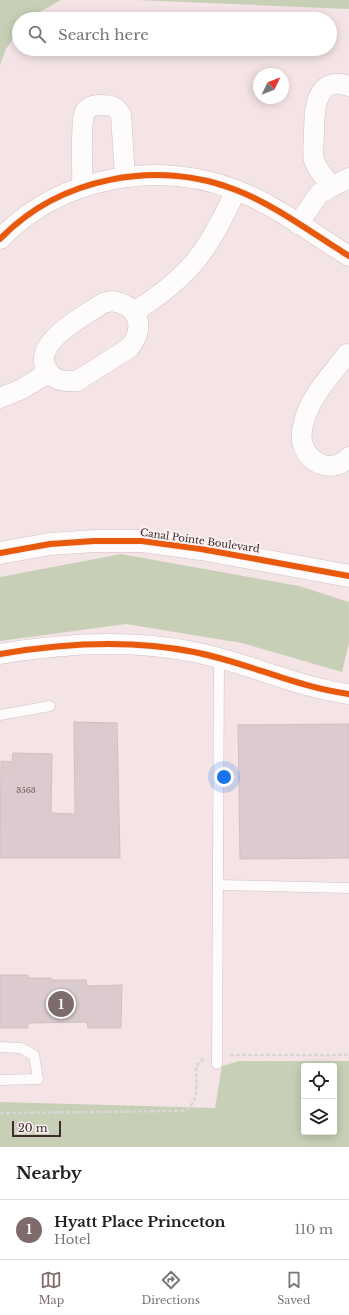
<!DOCTYPE html>
<html lang="en">
<head>
<meta charset="utf-8">
<style>
  :root { --surface:#fff; --page:#f6f6f6; --text:#222; --muted:#767676; --line:#e0e0e0; --accent:#7e6c6d }
  body { margin:0; font-family:"Libre Baskerville",serif; background:var(--page); color:var(--text) }
  .controls { position:absolute; right:12px; bottom:12px; display:grid; overflow:hidden; border-radius:4px; box-shadow:0 2px 10px #0003 }
  .controls button { width:36px; height:36px; display:grid; place-items:center; padding:0; border:0; border-bottom:1px solid var(--line); background:var(--surface); color:var(--text); font:20px sans-serif }
  .compass { position:absolute; left:253px; top:68px; width:36px; height:36px; border-radius:50%; background:var(--surface); box-shadow:0 2px 10px #0003; rotate:47deg }
  .scale { position:absolute; left:12px; bottom:10px; width:49px; box-sizing:border-box; padding-left:4px; border:2px solid #3e2b2d; border-top:0; font-size:11px; line-height:14px; white-space:nowrap; color:#3e2b2d; -webkit-text-stroke:3px #faf0f0; paint-order:stroke }
  .you { position:absolute; left:224px; top:777px; width:14px; height:14px; margin:-10px; border:3px solid #fff; border-radius:50%; background:#1a73e8; box-shadow:0 0 0 6px #1a73e833 }
  .badge { display:grid; place-items:center; width:26px; height:26px; border-radius:50%; background:var(--accent); color:#fff; font-size:13px; font-weight:700 }
  .pin { position:absolute; translate:-50% -50%; border:2px solid #fff; box-shadow:0 1px 4px #0006 }
  .list { margin:0; padding:0; list-style:none }
  h2 { display:flex; justify-content:space-between; align-items:center; height:52px; margin:0; padding:0 16px; font-size:17px }
  h2 small { font-size:13px; font-weight:400; color:var(--muted) }
  .list li { display:grid; grid-template-columns:26px 1fr auto; gap:12px; align-items:center; box-sizing:border-box; height:60px; padding:0 16px; border-top:1px solid var(--line) }
  .list b { display:block; font-size:15px; white-space:nowrap }
  .list p { margin:0; font-size:13px; white-space:nowrap; color:var(--muted) }
  .list em { font-size:13px; font-style:normal; color:var(--muted) }
  .icon { flex:none; width:22px; height:22px; fill:none; stroke:currentColor; stroke-width:2; stroke-linecap:round; stroke-linejoin:round }
  .map { position:relative; flex:none; width:349px; height:1147px; overflow:hidden }
  .search { position:absolute; background:var(--surface); box-shadow:0 2px 10px #0003; left:12px; right:12px; top:12px; height:44px; display:flex; align-items:center; gap:10px; box-sizing:border-box; padding:0 14px; border-radius:22px; color:var(--muted); font-size:15px }
  .sheet { height:112px; background:var(--surface) }
  nav { display:flex; justify-content:space-around; align-items:center; box-sizing:border-box; height:56px; border-top:1px solid var(--line); background:var(--surface); font-size:11px; color:var(--muted) }
  nav a { display:grid; justify-items:center; gap:2px }
  nav .on { color:var(--accent) }
  .map>svg:first-child { display:block }
  .green { fill:#c8cfb7; fill-rule:evenodd }
  .building { fill:#dbcbcf; stroke:#cfc0c3 }
  .lines { fill:none; stroke-linecap:round; stroke-linejoin:round }
  .service-casing { stroke:#d2c2c4; stroke-width:11 }
  .minor-casing { stroke:#d2c2c4; stroke-width:21 }
  .tertiary-casing { stroke:#d2c2c4; stroke-width:23 }
  .path { stroke:#dad6d6; stroke-width:2.5; stroke-dasharray:4 2; stroke-linecap:butt }
  .service { stroke:#fdfbfb; stroke-width:10 }
  .minor { stroke:#fdfbfb; stroke-width:20 }
  .tertiary { stroke:#fdfbfb; stroke-width:22 }
  .cycleway-casing { stroke:#faf0f0; stroke-width:8 }
  .cycleway { stroke:#e8590c; stroke-width:6 }
  .labels { text-anchor:middle; stroke-width:4; stroke-linejoin:round; paint-order:stroke }
  .number-label { font-size:8px; fill:#695659 }
  .street-label { font-size:10px; fill:#3e2b2d; stroke:#faf0f0 }
</style>
</head>
<body>
<div class="map">
<svg width="349" height="1147" viewBox="0 0 349 1147">
  <rect width="100%" height="100%" fill="#f4e4e5"/>
  <g class="green">
    <path d="M0 0H61L27 19H19V30L6 49 0 65Z"/>
    <path d="M136 0H349V9Z"/>
    <path d="M121 554 299 586 349 602V643L342 672 242 643 126 624 0 641V577Z"/>
    <path d="M239 1061H349V1147H0V1102L215 1108 222 1066ZM304 1066H334V1132H304Z"/>
  </g>
  <g class="building">
    <path d="M74 722 117 723 120 858H0L1 761 12 762 13 753 52 754 51 813 75 814Z"/>
    <path d="M349 724V858L240 859 238 725Z"/>
    <path d="M0 975H28V978H51V980H86L87 986 122 985 121 1028H88L87 1022 28 1023V1028H0Z"/>
  </g>
  <g class="lines">
    <g class="service-casing">
      <g id="service">
        <path d="M0 715 50 706"/>
        <path d="M218 885 349 888"/>
        <path d="M0 1047 21 1048 34 1055 38 1079 0 1080"/>
        <path d="M217 1064 219 658"/>
      </g>
    </g>
    <g class="minor-casing">
      <g id="minor">
        <path d="M349 86C314 74 314 113 314 135 314 143 312 153 314 160 317 170 326 178 331 187L349 178"/>
        <path d="M82 187C83 172 80 127 84 115 86 107 93 105 101 105 111 105 116 106 121 115L125 177"/>
        <path d="M298 224 319 194 331 187"/>
        <path d="M0 239C60 177 157 159 236 190 275 205 313 234 349 256"/>
        <path d="M112 301C138 305 147 327 129 348L77 381C66 382 56 381 49 373 26 345 85 316 103 303Z"/>
        <path d="M134 312C192 275 208 251 236 190"/>
        <path d="M349 357 347 354C333 373 314 392 306 415 303 424 300 437 303 445 310 466 334 473 349 457"/>
        <path d="M0 398 22 389 49 372"/>
        <path d="M0 654C64 643 130 639 194 652 246 662 296 687 349 694"/>
      </g>
    </g>
    <g class="tertiary-casing">
      <path id="tertiary" d="M0 553 50 544 94 541H142L201 549 349 576"/>
    </g>
    <g class="path">
      <path d="M230 1055H349"/>
      <path d="M0 1113 182 1111C201 1105 196 1082 196 1066L205 1057"/>
    </g>
    <use href="#service" class="service"/>
    <use href="#minor" class="minor"/>
    <use href="#tertiary" class="tertiary"/>
    <g class="cycleway-casing">
      <g id="cycleway">
        <path d="M0 239C60 177 157 159 236 190 275 205 313 234 349 256"/>
        <path d="M0 553 50 544 94 541H142L201 549 349 576"/>
        <path d="M0 654C64 643 130 639 194 652 246 662 296 687 349 694"/>
      </g>
    </g>
    <use href="#cycleway" class="cycleway"/>
  </g>
  <g class="labels">
    <g class="number-label">
      <text x="26" y="793">3563</text>
    </g>
    <g class="street-label">
      <text transform="translate(200 540) rotate(8)" y="4">Canal Pointe Boulevard</text>
    </g>
  </g>
</svg>
<div class="controls">
<button><svg class="icon" aria-label="locate" viewBox="0 0 24 24"><circle cx="12" cy="12" r="6"/><path d="M12 2v4M12 18v4M2 12h4M18 12h4"/></svg></button>
<button><svg class="icon" aria-label="layers" viewBox="0 0 24 24"><path d="M12 4l9 5-9 5-9-5zM3 14l9 5 9-5"/></svg></button>
</div>
<svg class="compass" viewBox="-18 -18 36 36"><path d="M0-13l5 13h-10z" fill="#e53935"/><path d="M0 13l5-13h-10z" fill="#767676"/></svg>
<div class="scale">20 m</div>
<div class="you"></div>
<div class="pin badge" style="left:61px;top:1004px">1</div>
<div class="search"><svg class="icon" aria-label="search" viewBox="0 0 24 24"><circle cx="10" cy="10" r="6"/><path d="M15 15l6 6"/></svg>Search here</div>
</div>
<section class="sheet">
<h2>Nearby<small></small></h2>
<ul class="list">
<li><span class="badge">1</span><div><b>Hyatt Place Princeton</b><p>Hotel</p></div><em>110 m</em></li>
</ul>
</section>
<nav>
<a class="on"><svg class="icon" aria-label="map" viewBox="0 0 24 24"><path d="M3 6l6-2 6 2 6-2v14l-6 2-6-2-6 2zM9 4v14M15 6v14"/></svg>Map</a>
<a><svg class="icon" aria-label="directions" viewBox="0 0 24 24"><path d="M12 3l9 9-9 9-9-9zM9 14v-3h6M13 9l2 2-2 2"/></svg>Directions</a>
<a><svg class="icon" aria-label="saved" viewBox="0 0 24 24"><path d="M7 4h10v16l-5-4-5 4z"/></svg>Saved</a>
</nav>
</body>
</html>
